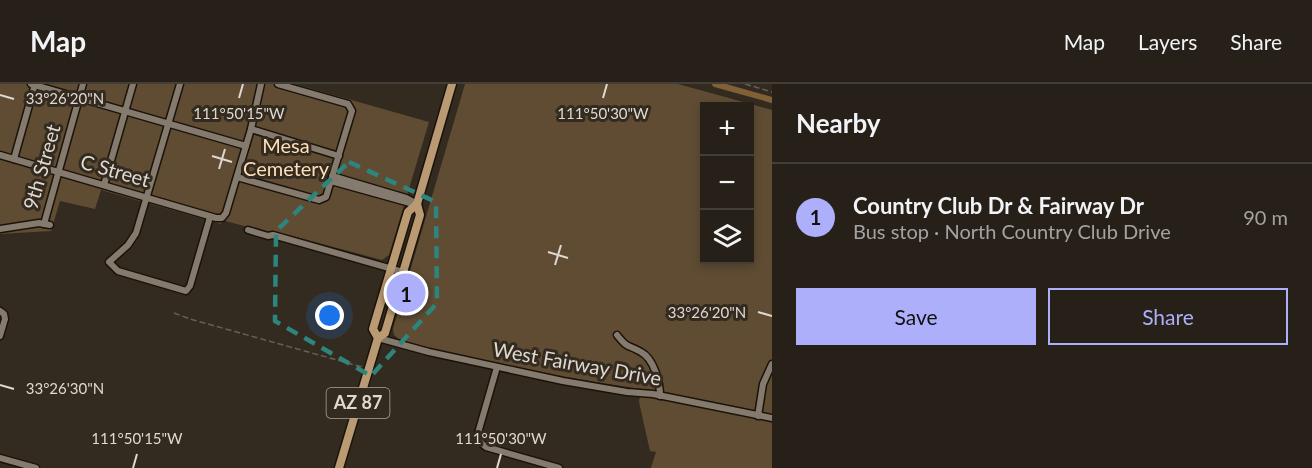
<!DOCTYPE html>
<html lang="en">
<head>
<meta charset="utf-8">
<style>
  :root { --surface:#272018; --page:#332d25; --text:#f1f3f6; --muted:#a4a3a2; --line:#433e37; --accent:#adaffb }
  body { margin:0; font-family:Lato,sans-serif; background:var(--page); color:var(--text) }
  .controls { position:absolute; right:18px; top:18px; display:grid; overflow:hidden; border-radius:0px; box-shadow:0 3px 9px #0003 }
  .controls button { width:54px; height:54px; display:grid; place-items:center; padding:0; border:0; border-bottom:2px solid var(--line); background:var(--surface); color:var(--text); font:30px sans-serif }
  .you { position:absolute; left:330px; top:232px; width:21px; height:21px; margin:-15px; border:4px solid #fff; border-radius:50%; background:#1a73e8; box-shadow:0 0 0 9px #1a73e833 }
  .badge { display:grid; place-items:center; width:39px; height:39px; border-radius:50%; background:var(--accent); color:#111; font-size:20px; font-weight:700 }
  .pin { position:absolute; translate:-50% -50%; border:3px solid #fff; box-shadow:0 2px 6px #0006 }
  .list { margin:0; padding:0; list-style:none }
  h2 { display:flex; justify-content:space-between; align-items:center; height:78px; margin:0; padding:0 24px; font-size:26px }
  h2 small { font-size:20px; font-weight:400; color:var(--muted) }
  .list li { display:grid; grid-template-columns:39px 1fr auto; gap:18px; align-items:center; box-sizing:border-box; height:108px; padding:0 24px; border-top:2px solid var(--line) }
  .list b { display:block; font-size:22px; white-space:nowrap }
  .list p { margin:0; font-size:20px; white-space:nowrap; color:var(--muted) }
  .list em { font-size:20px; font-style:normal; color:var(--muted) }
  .actions { display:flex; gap:12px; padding:18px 24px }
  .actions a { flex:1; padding:14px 0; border:2px solid var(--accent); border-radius:0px; text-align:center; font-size:21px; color:var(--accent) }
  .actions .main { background:var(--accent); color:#111 }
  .icon { flex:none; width:33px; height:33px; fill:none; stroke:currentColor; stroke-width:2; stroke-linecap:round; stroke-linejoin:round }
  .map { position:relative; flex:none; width:772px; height:384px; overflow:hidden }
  header { display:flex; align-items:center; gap:36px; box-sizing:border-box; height:84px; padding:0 30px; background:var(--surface); border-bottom:2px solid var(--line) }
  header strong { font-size:28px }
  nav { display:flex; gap:33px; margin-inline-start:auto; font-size:21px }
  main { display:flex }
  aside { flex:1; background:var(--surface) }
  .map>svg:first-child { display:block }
  .green { fill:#5f4c33; fill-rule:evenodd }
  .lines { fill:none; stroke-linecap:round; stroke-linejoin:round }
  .canal { stroke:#806136; stroke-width:6 }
  .minor-casing { stroke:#1b1309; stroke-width:9 }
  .major-casing { stroke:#1b1309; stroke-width:11 }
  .path { stroke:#686056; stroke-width:1.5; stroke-dasharray:6 3; stroke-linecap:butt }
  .minor { stroke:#857a6e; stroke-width:6 }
  .major { stroke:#b99a73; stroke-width:8 }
  .marked { fill:none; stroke:#2e857d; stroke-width:4.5; stroke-dasharray:12 8; stroke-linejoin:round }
  .ticks { fill:none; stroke:#dfd9d2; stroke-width:2 }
  .labels { text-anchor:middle; stroke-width:6; stroke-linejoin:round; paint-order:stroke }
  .shield { fill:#342b20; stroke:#aca59d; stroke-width:1.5 }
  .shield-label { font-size:18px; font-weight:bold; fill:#dfd9d2 }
  .park-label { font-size:20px; fill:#fedfb8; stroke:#342b20 }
  .street-label { font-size:20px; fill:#dfd9d2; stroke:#342b20 }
  .ticks-label { font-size:15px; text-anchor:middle; fill:#dfd9d2; stroke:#342b20; stroke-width:6; stroke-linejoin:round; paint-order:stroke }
</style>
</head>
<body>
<header>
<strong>Map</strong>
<nav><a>Map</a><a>Layers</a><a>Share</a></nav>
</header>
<main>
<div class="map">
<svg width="772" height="384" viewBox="0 0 772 384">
  <rect width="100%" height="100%" fill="#342b20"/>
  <g class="green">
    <path d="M0 0H295L429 38 389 171 382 176 274 147 273 150 222 136 221 140 101 106 95 125 60 117 51 147 0 150Z"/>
    <path d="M465 0H678L772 26V384H651L656 368 650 367 639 318 641 305C560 293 478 279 399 255L394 251 393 245ZM704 22H750V176H704Z"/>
  </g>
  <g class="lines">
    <path class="canal" d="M715 0 772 16"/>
    <g class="minor-casing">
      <g id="minor">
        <path d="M31 0 246 62"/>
        <path d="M180 0 136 149 128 161 109 178 118 187 186 207 190 202 210 133"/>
        <path d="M251 45 339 72"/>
        <path d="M0 71 216 134H222L226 129 251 45 261 0"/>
        <path d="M14 75 35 0"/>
        <path d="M332 92 406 114 417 120"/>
        <path d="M237 93 319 116 326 113 352 27 348 20 278 0"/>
        <path d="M331 97 410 119"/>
        <path d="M104 101 133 0"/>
        <path d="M44 140 83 0"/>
        <path d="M0 145 39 139 50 141"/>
        <path d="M248 146 268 152 273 151 403 188"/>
        <path d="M0 227 4 230 5 235 0 252"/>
        <path d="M617 251C628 265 627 260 641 268 654 275 660 298 660 312"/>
        <path d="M378 254 429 268 563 297 627 308 653 310 772 334"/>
        <path d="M497 283 478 349 480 358 486 363 559 384"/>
        <path d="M758 332 763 300 772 280"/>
        <path d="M0 374 36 384"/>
      </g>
    </g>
    <g class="major-casing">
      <g id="major">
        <path d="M378 254 373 245 408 128 417 120"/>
        <path d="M339 384 378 254 385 249 420 131 417 120 452 0"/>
      </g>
    </g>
    <g class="path">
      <path d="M745 0 772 8"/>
      <path d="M174 229 190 235 362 283"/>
    </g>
    <use href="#minor" class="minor"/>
    <use href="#major" class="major"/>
  </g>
  <path class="marked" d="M349 78 436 118 437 219 371 292 275 237 276 147Z"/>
  <path class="ticks" d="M0 11 14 15M239 14 243 0M603 14 607 0M212 72 232 78M219 85 225 65M548 168 568 174M555 181 561 161M758 228 772 232M0 301 14 305M133 384 137 370M497 384 501 370"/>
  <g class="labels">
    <rect class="shield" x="326.5" y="304" width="63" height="30" rx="4.5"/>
    <g class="shield-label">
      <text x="358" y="325">AZ 87</text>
    </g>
    <g class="park-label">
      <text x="286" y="69">Mesa<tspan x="286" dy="23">Cemetery</tspan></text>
    </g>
    <g class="street-label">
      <text transform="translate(42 83) rotate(-74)" y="7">9th Street</text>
      <text transform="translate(115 87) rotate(16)" y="7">C Street</text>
      <text transform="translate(577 280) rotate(10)" y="7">West Fairway Drive</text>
    </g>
  </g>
  <g class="ticks-label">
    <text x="65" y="20">33°26'20"N</text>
    <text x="239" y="35">111°50'15"W</text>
    <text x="603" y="35">111°50'30"W</text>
    <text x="707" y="234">33°26'20"N</text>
    <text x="65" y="310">33°26'30"N</text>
    <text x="137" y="360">111°50'15"W</text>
    <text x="501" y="360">111°50'30"W</text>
  </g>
</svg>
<div class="controls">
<button>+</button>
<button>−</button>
<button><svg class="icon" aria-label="layers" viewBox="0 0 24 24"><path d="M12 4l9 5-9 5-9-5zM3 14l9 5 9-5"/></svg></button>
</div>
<div class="you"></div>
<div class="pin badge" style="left:406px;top:209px">1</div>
</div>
<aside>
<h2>Nearby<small></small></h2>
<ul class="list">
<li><span class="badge">1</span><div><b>Country Club Dr &amp; Fairway Dr</b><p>Bus stop · North Country Club Drive</p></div><em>90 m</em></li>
</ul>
<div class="actions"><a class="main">Save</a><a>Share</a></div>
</aside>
</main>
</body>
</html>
